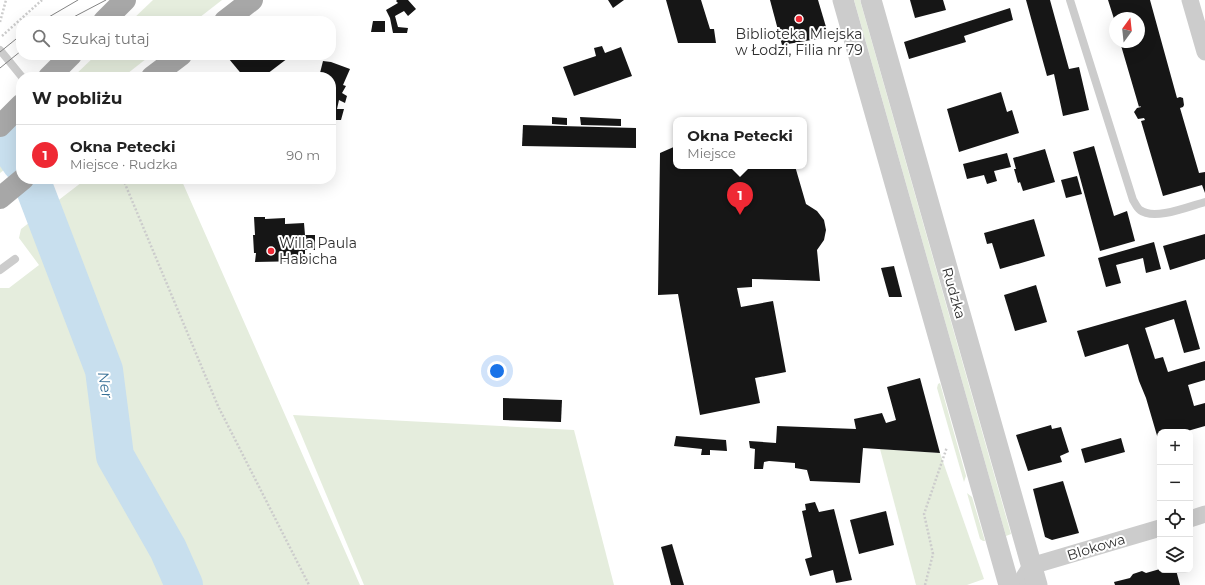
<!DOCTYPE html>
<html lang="pl">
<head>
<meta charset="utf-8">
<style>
  :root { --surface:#fff; --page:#f2f2f2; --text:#222; --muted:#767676; --line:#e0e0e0; --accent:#ef2934 }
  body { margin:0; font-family:Montserrat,sans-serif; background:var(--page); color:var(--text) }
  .controls { position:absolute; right:12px; bottom:12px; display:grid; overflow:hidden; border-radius:8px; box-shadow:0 4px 16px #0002 }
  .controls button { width:36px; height:36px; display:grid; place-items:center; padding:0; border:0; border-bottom:1px solid var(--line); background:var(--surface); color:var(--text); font:20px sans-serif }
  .compass { position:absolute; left:1109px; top:12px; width:36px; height:36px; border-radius:50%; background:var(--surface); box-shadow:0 4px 16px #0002; rotate:15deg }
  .you { position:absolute; left:497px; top:371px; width:14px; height:14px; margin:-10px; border:3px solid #fff; border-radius:50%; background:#1a73e8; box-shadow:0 0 0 6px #1a73e833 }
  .badge { display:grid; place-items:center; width:26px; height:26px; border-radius:50%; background:var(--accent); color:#fff; font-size:13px; font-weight:700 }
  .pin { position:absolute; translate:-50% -33px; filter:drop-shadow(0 1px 2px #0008) }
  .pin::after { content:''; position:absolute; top:21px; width:14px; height:12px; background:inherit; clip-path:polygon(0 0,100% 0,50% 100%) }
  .popup { position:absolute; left:673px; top:117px; width:134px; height:52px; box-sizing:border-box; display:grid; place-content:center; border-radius:8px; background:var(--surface); filter:drop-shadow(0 1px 3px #0005); font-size:13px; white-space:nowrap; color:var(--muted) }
  .popup b { font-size:15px; color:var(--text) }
  .popup::after { content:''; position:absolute; left:50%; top:100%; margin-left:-8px; border:8px solid transparent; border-top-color:var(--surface) }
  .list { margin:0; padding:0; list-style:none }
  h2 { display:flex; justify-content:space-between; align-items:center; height:52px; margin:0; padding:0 16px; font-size:17px }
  h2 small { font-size:13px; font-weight:400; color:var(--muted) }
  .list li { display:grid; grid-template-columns:26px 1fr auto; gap:12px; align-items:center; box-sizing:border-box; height:60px; padding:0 16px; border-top:1px solid var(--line) }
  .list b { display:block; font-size:15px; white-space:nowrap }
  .list p { margin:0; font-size:13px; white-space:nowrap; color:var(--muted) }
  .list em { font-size:13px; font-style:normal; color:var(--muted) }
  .icon { flex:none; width:22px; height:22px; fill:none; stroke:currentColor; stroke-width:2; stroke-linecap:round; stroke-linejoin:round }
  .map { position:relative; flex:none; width:1205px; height:585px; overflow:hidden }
  .search { position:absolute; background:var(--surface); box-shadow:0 4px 16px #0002; left:16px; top:16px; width:320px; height:44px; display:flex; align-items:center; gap:10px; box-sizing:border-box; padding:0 14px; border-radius:16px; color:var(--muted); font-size:15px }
  .panel { position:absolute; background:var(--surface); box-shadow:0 4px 16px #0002; left:16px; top:72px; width:320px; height:112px; border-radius:16px }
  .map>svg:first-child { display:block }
  .green { fill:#e5eddd }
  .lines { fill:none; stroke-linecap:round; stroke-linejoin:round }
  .river { stroke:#c8dfee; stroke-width:38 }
  .building { fill:#161616 }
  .path { stroke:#ccc; stroke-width:2.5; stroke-dasharray:2 2; stroke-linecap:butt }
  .service { stroke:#ccc; stroke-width:8 }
  .minor { stroke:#ccc; stroke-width:17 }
  .tertiary { stroke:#ccc; stroke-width:21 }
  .primary { stroke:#a7a7a7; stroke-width:22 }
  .tram { stroke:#848484; stroke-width:1 }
  .poi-dot { fill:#ef2934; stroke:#fff; stroke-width:1.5 }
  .labels { text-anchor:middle; stroke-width:4; stroke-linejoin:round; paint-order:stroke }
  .poi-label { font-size:14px; fill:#2f2f2f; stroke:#fff }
  .street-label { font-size:14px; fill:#2f2f2f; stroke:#fff }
  .water-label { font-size:15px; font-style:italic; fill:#387096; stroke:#fff }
</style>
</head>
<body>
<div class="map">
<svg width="1205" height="585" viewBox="0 0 1205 585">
  <rect width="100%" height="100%" fill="#fff"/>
  <g class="green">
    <path d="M153 0H222L195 21H131Z"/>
    <path d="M854 0H860L1011 534 1006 536Z"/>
    <path d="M96 55H151L123 77H73Z"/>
    <path d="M21 128V157L0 173V149Z"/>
    <path d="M86 179H181L360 585H0V288H9L39 265 19 238 21 229Z"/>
    <path d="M940 383 966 476 964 482 937 388 938 384Z"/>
    <path d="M293 415 574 430 614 585H364Z"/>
    <path d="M880 449 940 453 984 579 967 585H916Z"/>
    <path d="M967 493 972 497 985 541H983L980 539Z"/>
  </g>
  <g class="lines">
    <g class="river">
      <path d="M0 133 21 163"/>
      <path d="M31 179 104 370 115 456 168 549 184 585"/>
    </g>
  </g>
  <g class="building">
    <path d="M397 0H408L416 9 408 16 404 11 395 16 398 27 408 28 407 33H393L390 18 386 10 398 3 396 1Z"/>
    <path d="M608 0H624L613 8Z"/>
    <path d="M666 0H701L710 29H714L716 43H678Z"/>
    <path d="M770 0H818L829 37 782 45Z"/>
    <path d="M910 0H943L946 10 915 18Z"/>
    <path d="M1026 0H1050L1069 69 1079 67 1089 110 1063 116 1054 74 1047 76Z"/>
    <path d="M1108 0H1150L1177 98 1180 97 1183 98 1184 105 1183 107 1180 108 1199 173 1205 172V193L1202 185 1163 196 1141 121 1145 120 1144 118 1138 119 1134 112 1137 108 1141 107 1140 106 1139 107 1120 42H1139V18H1115V22Z"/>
    <path d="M1010 8 1013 20 964 36 966 42 909 59 904 42Z"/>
    <path d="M373 21H385V32H371Z"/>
    <path d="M602 46 605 53 621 47 632 76 574 96 563 67 596 56 594 48Z"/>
    <path d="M234 55H292L263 77H244L229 59Z"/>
    <path d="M323 61 331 62 350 69 343 85 346 86 342 93 347 96 345 103 339 100 337 109H344L341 120H331V77H319Z"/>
    <path d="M1001 92 1007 112 1012 110 1019 133 959 152 947 109Z"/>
    <path d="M552 117 567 118V125L552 124Z"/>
    <path d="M580 117 621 119V126L581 125Z"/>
    <path d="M523 125 636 128V148L522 146Z"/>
    <path d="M676 146V166H795L806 204 817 211 824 220 826 230 824 240 817 250 820 281 752 279V287L737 288 741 307 773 301 786 372 755 378 760 403 700 415 678 294 658 295 660 153Z"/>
    <path d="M1094 146 1114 216 1127 211 1135 241 1100 251 1073 152Z"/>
    <path d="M1045 149 1055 182 1023 191 1020 182 1018 183 1014 169H1016L1013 158Z"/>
    <path d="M1007 153 1011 167 994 171 997 181 987 184 984 175 967 179 963 164Z"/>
    <path d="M1077 176 1082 194 1066 198 1061 180Z"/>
    <path d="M254 217H265V219L285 218V224L304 223 305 235H315V250H305V261L255 262 256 253H254L253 235H255Z"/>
    <path d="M1034 219 1045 256 1000 269 992 243 987 244 984 233Z"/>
    <path d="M1205 234V259L1170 270 1163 246Z"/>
    <path d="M1154 242 1161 269 1146 273 1143 258 1116 265 1121 283 1106 287 1098 258Z"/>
    <path d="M894 266 902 297H889L881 268Z"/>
    <path d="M1036 285 1047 322 1015 331 1004 295Z"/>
    <path d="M1186 300 1200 349 1184 353 1174 319 1145 328 1155 359 1163 357 1168 372 1205 361V380L1188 385 1194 406 1205 403V426L1184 432H1160V439H1158L1146 398 1139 381 1128 344 1085 357 1077 331Z"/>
    <path d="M920 378 940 453 863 448 860 483 810 481 807 470 795 468V463L769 461 764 462 763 469H754L755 449 750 448 749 441 776 443 777 426 856 429 854 419 882 413 886 423 896 420 887 387Z"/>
    <path d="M503 398 562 400 561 422 503 420Z"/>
    <path d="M1051 425 1052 429 1061 427 1069 452 1060 456 1062 462 1028 471 1016 435Z"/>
    <path d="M676 436 726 440 727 451 710 450V455H701L702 449 674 446Z"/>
    <path d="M1121 438 1125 452 1085 463 1081 449Z"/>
    <path d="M1063 481 1079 533 1052 540 1045 537 1033 489Z"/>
    <path d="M815 502 819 512 834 509 852 580 836 583 833 570 810 576 805 559 812 557 802 511 806 510 805 504Z"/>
    <path d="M886 511 894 545 859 554 850 520Z"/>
    <path d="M672 544 684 585H671L661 547Z"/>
    <path d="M1160 569 1164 570H1176L1180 585H1115L1114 582 1130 578 1133 574 1142 571 1146 573Z"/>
  </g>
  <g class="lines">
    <g class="path">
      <path d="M0 22 6 0"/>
      <path d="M2 36 42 0"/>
      <path d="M123 179 218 406 309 585"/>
      <path d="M925 585 933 554 924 514 947 447"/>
    </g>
    <g class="service">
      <path d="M1070 0 1133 200C1135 203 1137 208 1140 210 1154 221 1190 206 1205 202"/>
      <path d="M0 50 22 77"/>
      <path d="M0 270 15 259"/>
    </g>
    <g class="minor">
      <path d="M1190 0 1205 52"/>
      <path d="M1190 519 1205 514"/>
      <path d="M1019 585 1031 566 1160 528"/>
    </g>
    <g class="tertiary">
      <path d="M843 0 1009 585"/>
      <path d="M871 0 1037 585"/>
    </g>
    <g class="primary">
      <path d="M104 21 125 0"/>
      <path d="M225 21 252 0"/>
      <path d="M49 77 71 55"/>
      <path d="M152 77 181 55"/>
      <path d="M0 126 21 105"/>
      <path d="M0 198 23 179"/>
    </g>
    <g class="tram">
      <path d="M42 21 78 0"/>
      <path d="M66 21 106 0"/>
      <path d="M0 52 21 35"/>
      <path d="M0 68 21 51"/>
    </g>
  </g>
  <g class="poi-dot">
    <circle cx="799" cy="19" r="4"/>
    <circle cx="271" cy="251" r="4"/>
  </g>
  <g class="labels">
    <g class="poi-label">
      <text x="799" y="39">Biblioteka Miejska<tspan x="799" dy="16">w Łodzi, Filia nr 79</tspan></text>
      <text x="279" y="248" text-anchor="start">Willa Paula<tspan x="279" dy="16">Habicha</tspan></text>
    </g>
    <g class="street-label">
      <text transform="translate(954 293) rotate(74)" y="5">Rudzka</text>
      <text transform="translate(1096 547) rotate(-17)" y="5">Blokowa</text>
    </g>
    <g class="water-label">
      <text transform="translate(105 385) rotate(80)" y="5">Ner</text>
    </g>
  </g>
</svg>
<div class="controls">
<button>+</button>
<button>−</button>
<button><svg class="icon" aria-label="locate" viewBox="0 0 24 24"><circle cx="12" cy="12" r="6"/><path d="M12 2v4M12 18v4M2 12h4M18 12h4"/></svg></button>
<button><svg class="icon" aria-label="layers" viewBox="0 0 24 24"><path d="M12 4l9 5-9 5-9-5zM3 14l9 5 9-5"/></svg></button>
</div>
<svg class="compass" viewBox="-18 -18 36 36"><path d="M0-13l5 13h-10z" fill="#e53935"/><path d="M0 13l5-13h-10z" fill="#767676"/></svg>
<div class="you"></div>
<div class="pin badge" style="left:740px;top:215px">1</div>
<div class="popup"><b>Okna Petecki</b>Miejsce</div>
<div class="search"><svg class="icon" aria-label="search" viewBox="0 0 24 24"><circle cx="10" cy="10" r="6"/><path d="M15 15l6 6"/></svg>Szukaj tutaj</div>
<section class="panel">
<h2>W pobliżu<small></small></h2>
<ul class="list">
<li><span class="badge">1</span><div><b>Okna Petecki</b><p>Miejsce · Rudzka</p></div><em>90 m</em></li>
</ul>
</section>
</div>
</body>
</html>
